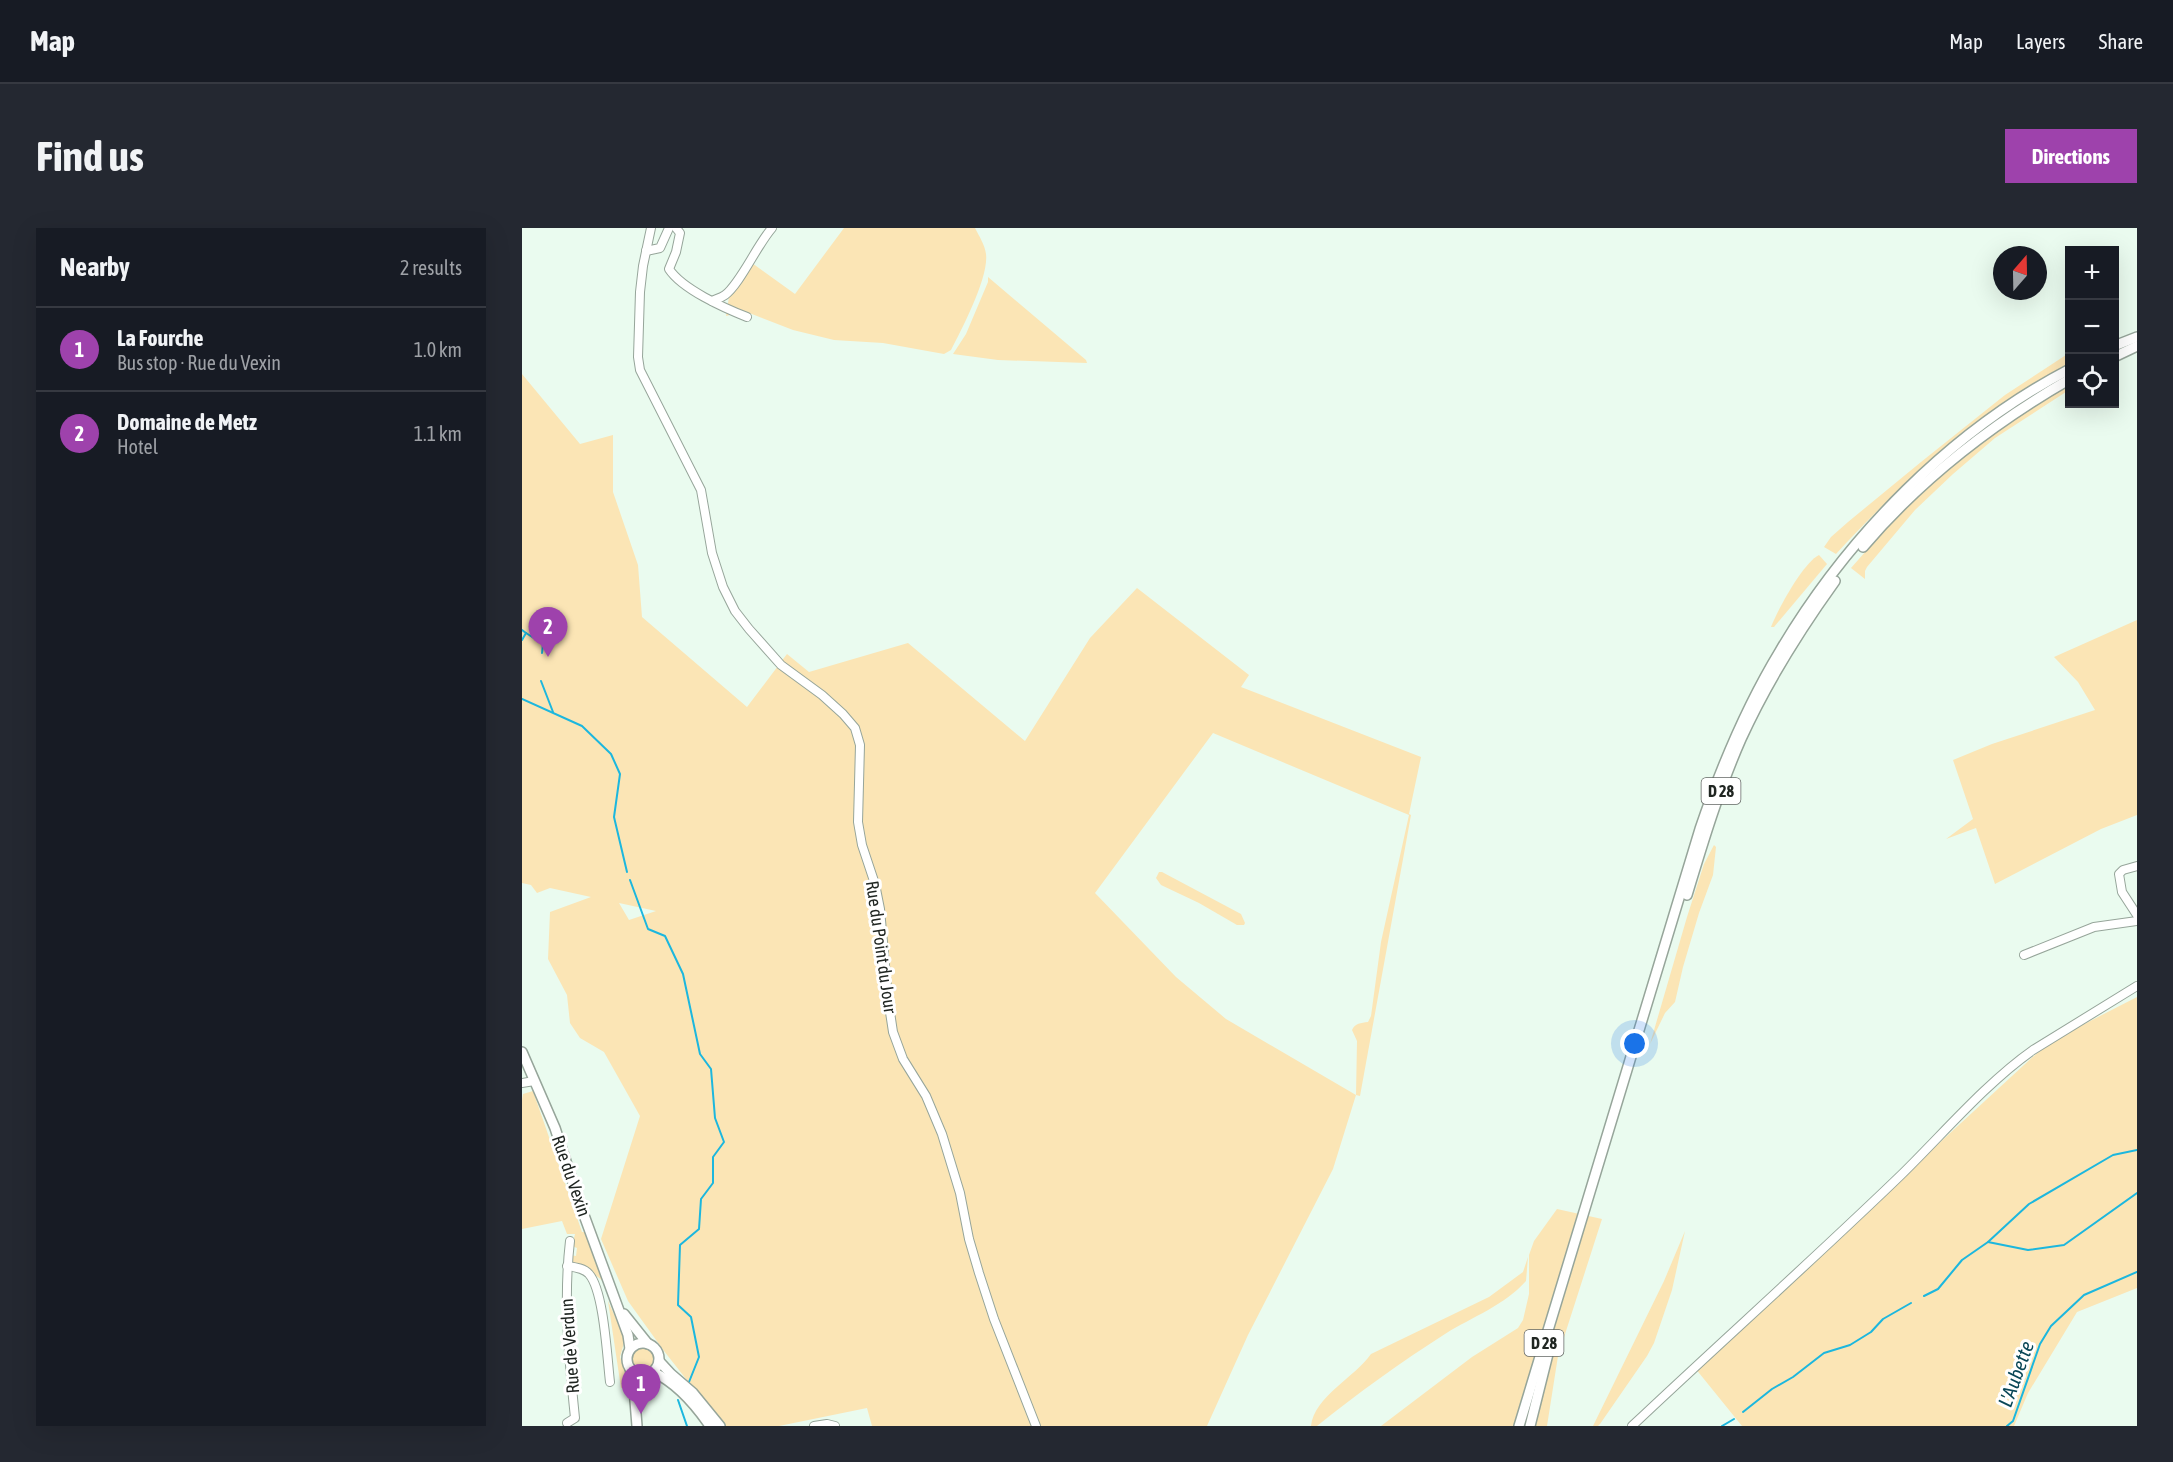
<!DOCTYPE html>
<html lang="en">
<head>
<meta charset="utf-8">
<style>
  :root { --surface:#171b24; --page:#242831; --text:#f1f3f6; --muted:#9ea1a6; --line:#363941; --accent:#9e42ac }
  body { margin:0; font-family:"Asap Condensed",sans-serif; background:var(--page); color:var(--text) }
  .controls { position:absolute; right:18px; top:18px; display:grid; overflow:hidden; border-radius:0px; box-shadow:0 6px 24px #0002 }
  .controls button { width:54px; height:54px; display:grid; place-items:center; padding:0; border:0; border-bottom:2px solid var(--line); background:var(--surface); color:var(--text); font:30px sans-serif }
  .compass { position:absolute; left:1471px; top:18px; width:54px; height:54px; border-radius:50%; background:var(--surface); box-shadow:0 6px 24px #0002; rotate:20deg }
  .you { position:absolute; left:1113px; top:816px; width:21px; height:21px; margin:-15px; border:4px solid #fff; border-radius:50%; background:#1a73e8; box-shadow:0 0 0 9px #1a73e833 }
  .badge { display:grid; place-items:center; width:39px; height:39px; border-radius:50%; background:var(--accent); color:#fff; font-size:20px; font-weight:700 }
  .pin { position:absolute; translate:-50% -50px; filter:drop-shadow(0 2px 3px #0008) }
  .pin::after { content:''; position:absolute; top:32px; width:21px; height:18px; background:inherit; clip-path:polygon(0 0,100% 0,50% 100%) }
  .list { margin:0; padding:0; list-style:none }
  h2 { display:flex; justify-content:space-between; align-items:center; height:78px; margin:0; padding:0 24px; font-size:26px }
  h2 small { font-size:20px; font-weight:400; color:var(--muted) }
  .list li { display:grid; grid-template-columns:39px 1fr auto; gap:18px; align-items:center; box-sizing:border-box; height:84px; padding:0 24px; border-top:2px solid var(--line) }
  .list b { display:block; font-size:22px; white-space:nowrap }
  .list p { margin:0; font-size:20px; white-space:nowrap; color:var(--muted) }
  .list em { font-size:20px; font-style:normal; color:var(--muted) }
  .icon { flex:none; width:33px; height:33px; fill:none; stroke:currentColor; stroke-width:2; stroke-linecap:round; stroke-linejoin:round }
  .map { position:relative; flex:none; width:1615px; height:1198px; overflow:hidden; border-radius:0px }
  header { display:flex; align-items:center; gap:36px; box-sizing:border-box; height:84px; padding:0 30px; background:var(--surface); border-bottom:2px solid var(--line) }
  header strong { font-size:28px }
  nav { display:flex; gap:33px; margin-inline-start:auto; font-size:21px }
  .intro { display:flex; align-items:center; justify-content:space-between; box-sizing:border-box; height:144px; padding:0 36px }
  h1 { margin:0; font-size:42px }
  .button { padding:15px 27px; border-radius:0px; background:var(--accent); color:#fff; font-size:21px; font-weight:700 }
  main { display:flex; gap:36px; padding:0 36px }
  aside { flex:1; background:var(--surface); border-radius:0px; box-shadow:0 6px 24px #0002 }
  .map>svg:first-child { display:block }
  .green { fill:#fbe5b5; fill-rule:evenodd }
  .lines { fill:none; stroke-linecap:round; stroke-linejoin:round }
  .stream { stroke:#1cb7de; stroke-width:2 }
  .minor-casing { stroke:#96a59a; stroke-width:10 }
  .major-casing { stroke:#96a59a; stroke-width:12 }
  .minor { stroke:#fff; stroke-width:8 }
  .major { stroke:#fff; stroke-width:9 }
  .labels { text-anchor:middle; stroke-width:6; stroke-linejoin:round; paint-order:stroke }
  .shield { fill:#fff; stroke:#636764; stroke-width:1.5 }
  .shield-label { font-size:16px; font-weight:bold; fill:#202622 }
  .street-label { font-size:18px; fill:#202622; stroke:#fff }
  .water-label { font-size:20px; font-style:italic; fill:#0a4757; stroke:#fff }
</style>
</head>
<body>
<header>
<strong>Map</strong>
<nav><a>Map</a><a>Layers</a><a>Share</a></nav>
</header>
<div class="intro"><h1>Find us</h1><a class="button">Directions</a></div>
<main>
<aside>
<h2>Nearby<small>2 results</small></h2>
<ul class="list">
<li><span class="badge">1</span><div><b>La Fourche</b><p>Bus stop · Rue du Vexin</p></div><em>1.0 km</em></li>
<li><span class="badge">2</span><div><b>Domaine de Metz</b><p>Hotel</p></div><em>1.1 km</em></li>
</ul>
</aside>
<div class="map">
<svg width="1615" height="1198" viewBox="0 0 1615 1198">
  <rect width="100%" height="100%" fill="#eafbef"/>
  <g class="green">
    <path d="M322 0H453C457 8 463 17 464 26 467 49 440 101 429 122L422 126 361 115 312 112 271 102 217 81 212 86 204 88 207 69 230 35 273 66Z"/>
    <path d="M466 49 564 132 565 135 476 132 431 126 444 106 466 54Z"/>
    <path d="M1544 127 1547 136C1459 184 1382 252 1314 326L1302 319 1309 309 1326 294 1399 234 1483 167Z"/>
    <path d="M0 146 58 216 91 207V264L116 337 120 389 225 479 265 426 287 444 386 415 503 513 568 410 615 360 727 447 719 459 899 529 887 586 889 587 838 868 834 867 811 941 726 1107 685 1198H350L345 1180 257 1198H201L142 1123 106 1073 79 1011 118 888 82 824 58 810 48 795 45 767 26 731 28 684 69 669 28 660 15 665 9 657 0 655ZM691 505 887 587 859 714 849 788 846 794C839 795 833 795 830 802L835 813 834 867 704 791 654 749 573 665ZM97 675 134 683 107 692Z"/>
    <path d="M1547 157V162L1473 210 1431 246 1393 282 1345 339 1343 343V351L1329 340C1351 315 1373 289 1398 266 1443 223 1494 188 1547 157Z"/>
    <path d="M1297 327 1305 336 1252 399H1249C1256 381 1281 335 1297 327Z"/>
    <path d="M1615 392V587L1579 601 1473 656 1454 600 1424 611 1451 591 1431 532 1470 516 1573 482 1556 454 1532 429Z"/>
    <path d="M1192 617 1194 619 1191 647 1177 685 1161 739 1153 774 1143 785 1128 816 1165 689 1182 636Z"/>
    <path d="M637 644H640L719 686 723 695 722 697H715L677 675 639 657 634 650Z"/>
    <path d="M1615 769V1060L1555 1084 1506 1165 1492 1198H1220L1173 1140 1514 826 1539 808Z"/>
    <path d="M11 863 60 1004H64L82 1054 71 1045 50 1034 48 1027 54 1028 55 1020 50 1018 53 1006H45L40 993 0 1001V872L1 866Z"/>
    <path d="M1035 981 1080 991 1036 1128 1025 1198H859L950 1129 996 1100 1001 1092 1007 1066V1027L1012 1013Z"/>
    <path d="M1163 1003 1150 1062 1132 1115 1125 1128 1078 1196 1076 1198H1071L1142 1053Z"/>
    <path d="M1006 1029 1004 1053C983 1077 950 1089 923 1106 879 1134 836 1165 795 1198H789C792 1169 833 1149 849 1126L967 1069 1001 1044Z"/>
    <path d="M86 1073 103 1111 98 1129 104 1147 103 1160H99Z"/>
    <circle cx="121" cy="1130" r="12"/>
  </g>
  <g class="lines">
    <g class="stream">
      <path d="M0 402 4 405 0 412"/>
      <path d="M4 405 21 416 20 425"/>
      <path d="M19 453 31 484"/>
      <path d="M0 471 60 498 89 526 98 546 92 589 105 644"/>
      <path d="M108 652 126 701 143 708 161 746 178 826 189 841 193 890 202 914 191 929V955L179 971 177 1001 158 1017 156 1077 169 1089 177 1129 167 1154"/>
      <path d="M1466 1014 1506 1022 1542 1017 1615 965"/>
      <path d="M1402 1068 1416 1061 1440 1032 1466 1014 1507 976 1591 927 1615 922"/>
      <path d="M156 1172 165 1198"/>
      <path d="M1221 1184 1250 1161 1271 1149 1302 1125 1328 1117 1349 1104 1361 1091 1389 1075"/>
      <path d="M1200 1198 1212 1191"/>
      <path d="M1485 1198 1491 1193 1518 1116 1529 1098 1562 1067 1615 1044"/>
    </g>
    <g class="minor-casing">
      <g id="minor">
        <path d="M129 0 121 38 118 64 116 129 118 142 179 262 190 325 201 359 213 383 227 401 259 437 300 467 321 486 333 500 338 517 336 594 340 617 353 656 358 681 366 771 371 804 381 831 404 868 420 906 438 965 447 1011 457 1045 472 1091 514 1198"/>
        <path d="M154 0 158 5 154 24 147 41C160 61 202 80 225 89"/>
        <path d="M124 23 138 20 147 0"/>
        <path d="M190 73C194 71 199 70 203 67 218 56 235 17 250 0"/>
        <path d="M1615 638 1601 642 1597 646 1600 664 1615 687"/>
        <path d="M1502 727 1572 699 1615 693"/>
        <path d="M0 855 12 853"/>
        <path d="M45 1038C52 1039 62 1040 67 1046 82 1063 85 1129 88 1154"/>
        <path d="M45 1195 53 1190C47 1131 41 1073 48 1013"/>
        <path d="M292 1198 305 1196 313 1198"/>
        <path d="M1110 1198C1199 1114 1291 1032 1379 947 1420 907 1464 855 1511 822L1615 758"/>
      </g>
    </g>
    <g class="major-casing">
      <g id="major">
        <path d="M1592 118 1615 109"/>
        <path d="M1592 129 1615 118"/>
        <path d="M1341 319C1399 251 1470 196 1548 151"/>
        <path d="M1165 667C1181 614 1197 561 1219 511 1245 454 1277 403 1313 353"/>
        <path d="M0 824 33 900 59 979 106 1107 108 1121"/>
        <path d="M102 1086 126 1116"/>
        <circle cx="121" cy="1131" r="16"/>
        <path d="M137 1133 149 1146 171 1165 198 1198"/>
        <path d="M108 1140 112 1160 115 1198"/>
        <path d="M131 1144C155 1155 173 1176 188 1198"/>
        <path d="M997 1198 1178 601C1199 539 1224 479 1258 423 1326 308 1429 203 1548 141"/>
        <path d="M1008 1198 1030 1110"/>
      </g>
    </g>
    <use href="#minor" class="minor"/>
    <use href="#major" class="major"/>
  </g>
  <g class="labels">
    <g class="shield">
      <rect x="1179.5" y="550" width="39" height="26" rx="4.5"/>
      <rect x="1002.5" y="1102" width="39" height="26" rx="4.5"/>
    </g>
    <g class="shield-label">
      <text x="1199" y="569">D 28</text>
      <text x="1022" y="1121">D 28</text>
    </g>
    <g class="street-label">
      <text transform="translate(359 719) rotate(82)" y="6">Rue du Point du Jour</text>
      <text transform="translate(49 948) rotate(71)" y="6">Rue du Vexin</text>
      <text transform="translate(48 1118) rotate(-94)" y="6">Rue de Verdun</text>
    </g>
    <g class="water-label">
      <text transform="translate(1494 1146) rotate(-70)" y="7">L'Aubette</text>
    </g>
  </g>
</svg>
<div class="controls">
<button>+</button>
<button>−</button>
<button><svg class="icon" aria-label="locate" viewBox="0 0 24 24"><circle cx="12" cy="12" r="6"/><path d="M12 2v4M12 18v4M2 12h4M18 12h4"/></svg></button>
</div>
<svg class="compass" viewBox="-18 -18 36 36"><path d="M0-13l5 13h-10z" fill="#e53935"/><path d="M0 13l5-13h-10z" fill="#9ea1a6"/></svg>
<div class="you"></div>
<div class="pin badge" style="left:119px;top:1186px">1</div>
<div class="pin badge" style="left:26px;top:429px">2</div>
</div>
</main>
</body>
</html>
